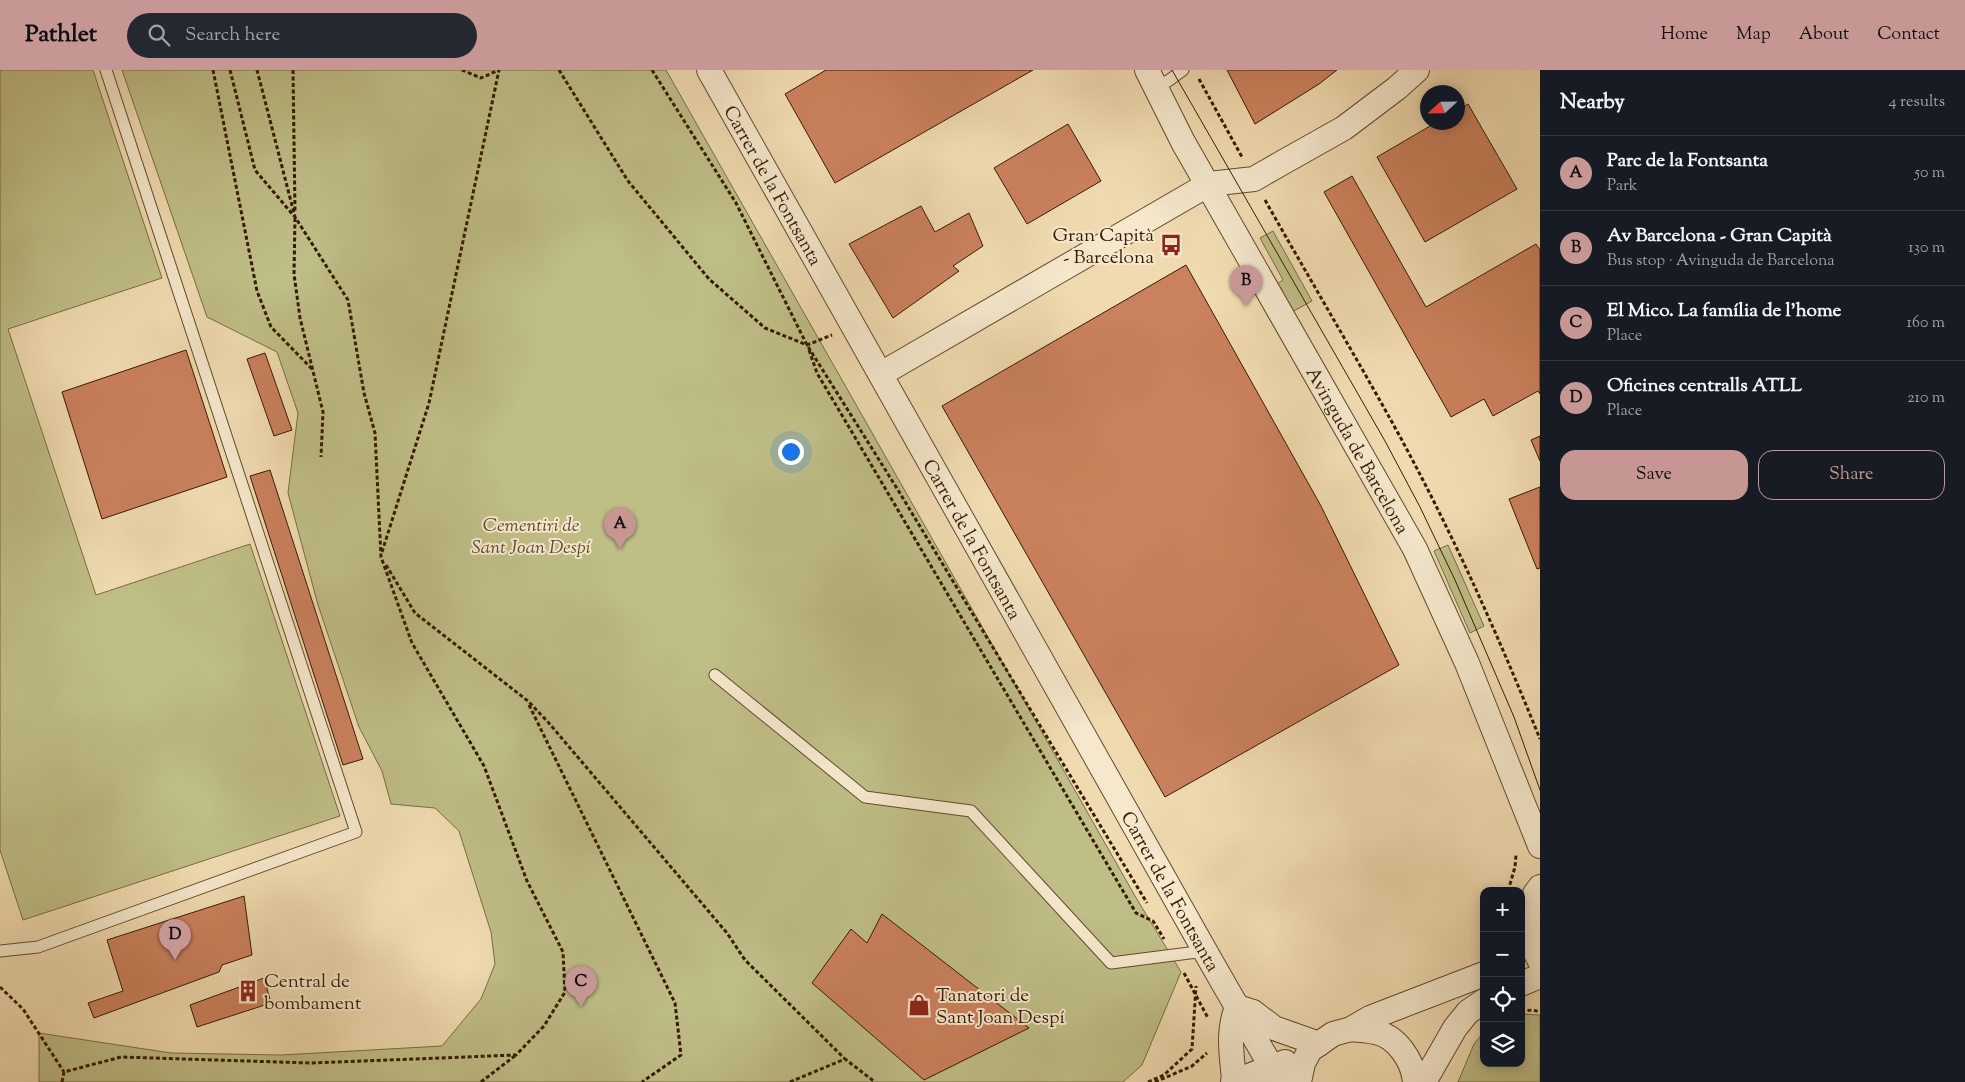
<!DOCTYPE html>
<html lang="en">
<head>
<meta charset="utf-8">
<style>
  :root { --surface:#171b24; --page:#242831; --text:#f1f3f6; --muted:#9ea1a6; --line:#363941; --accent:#c59692 }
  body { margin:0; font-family:"Sorts Mill Goudy",serif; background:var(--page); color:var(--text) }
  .controls { position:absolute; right:15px; bottom:15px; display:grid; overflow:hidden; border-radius:10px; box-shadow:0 2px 12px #0003 }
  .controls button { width:45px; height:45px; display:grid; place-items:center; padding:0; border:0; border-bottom:1px solid var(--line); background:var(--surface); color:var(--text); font:25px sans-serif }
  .compass { position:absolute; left:1420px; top:15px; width:45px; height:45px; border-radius:50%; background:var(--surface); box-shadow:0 2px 12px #0003; rotate:248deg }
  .you { position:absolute; left:790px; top:381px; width:18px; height:18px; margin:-12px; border:4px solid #fff; border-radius:50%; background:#1a73e8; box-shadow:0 0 0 8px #1a73e833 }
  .badge { display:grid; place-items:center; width:32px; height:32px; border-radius:50%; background:var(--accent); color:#111; font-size:16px; font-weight:700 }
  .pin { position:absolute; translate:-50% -41px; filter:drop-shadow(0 1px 2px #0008) }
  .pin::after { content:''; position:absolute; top:26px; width:18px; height:15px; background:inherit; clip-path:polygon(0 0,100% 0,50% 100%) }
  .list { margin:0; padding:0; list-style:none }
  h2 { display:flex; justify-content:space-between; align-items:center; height:65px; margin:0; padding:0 20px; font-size:21px }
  h2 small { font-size:16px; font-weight:400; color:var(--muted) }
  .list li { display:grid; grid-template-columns:32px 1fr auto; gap:15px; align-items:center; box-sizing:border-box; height:75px; padding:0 20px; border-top:1px solid var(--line) }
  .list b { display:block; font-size:19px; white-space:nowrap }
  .list p { margin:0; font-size:16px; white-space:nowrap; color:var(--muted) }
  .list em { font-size:16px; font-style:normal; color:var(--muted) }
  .actions { display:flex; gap:10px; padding:15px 20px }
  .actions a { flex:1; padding:11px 0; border:1px solid var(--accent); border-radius:15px; text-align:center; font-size:18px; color:var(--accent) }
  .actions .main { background:var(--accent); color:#111 }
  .icon { flex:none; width:28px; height:28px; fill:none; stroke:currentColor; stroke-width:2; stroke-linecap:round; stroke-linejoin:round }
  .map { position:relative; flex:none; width:1540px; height:1012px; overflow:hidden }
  header { display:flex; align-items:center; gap:30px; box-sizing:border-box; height:70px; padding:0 25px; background:var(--accent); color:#111 }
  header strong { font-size:24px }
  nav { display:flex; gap:28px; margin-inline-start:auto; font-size:18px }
  .search { width:350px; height:45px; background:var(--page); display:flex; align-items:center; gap:12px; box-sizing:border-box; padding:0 18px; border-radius:28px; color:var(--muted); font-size:19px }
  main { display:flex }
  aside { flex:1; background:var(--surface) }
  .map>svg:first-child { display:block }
  .green { fill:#bfbe87; stroke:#7a6c44 }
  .building { fill:#ca815d; stroke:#361a00 }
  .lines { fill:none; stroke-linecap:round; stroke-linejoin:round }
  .service-casing { stroke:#644a2c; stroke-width:13 }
  .minor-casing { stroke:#644a2c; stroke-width:26 }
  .path { stroke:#361a00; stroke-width:3; stroke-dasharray:4 2.5; stroke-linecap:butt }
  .service { stroke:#f5e8cc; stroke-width:11 }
  .minor { stroke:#f5e8cc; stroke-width:24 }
  .tram { stroke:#361a00; stroke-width:1 }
  .labels { text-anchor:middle; stroke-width:4; stroke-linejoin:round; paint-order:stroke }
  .street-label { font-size:19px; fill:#361a00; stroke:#f5e8cc }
  .poi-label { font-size:19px; fill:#361a00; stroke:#f5e8cc; text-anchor:start }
  .park-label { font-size:19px; font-style:italic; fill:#5f4b28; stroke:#f5e8cc }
</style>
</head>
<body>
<header>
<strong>Pathlet</strong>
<div class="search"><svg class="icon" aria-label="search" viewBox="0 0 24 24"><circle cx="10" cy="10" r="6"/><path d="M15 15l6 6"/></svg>Search here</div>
<nav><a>Home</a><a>Map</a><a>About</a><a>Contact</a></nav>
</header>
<main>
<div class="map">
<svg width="1540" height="1012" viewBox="0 0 1540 1012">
  <rect width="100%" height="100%" fill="#f0dbb0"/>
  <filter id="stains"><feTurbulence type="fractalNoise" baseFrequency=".004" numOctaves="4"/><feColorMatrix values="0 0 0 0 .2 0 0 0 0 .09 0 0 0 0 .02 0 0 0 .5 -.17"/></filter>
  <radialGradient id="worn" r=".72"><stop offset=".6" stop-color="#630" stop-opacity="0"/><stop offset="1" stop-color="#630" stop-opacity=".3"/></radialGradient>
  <g class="green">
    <path d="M0 0H93L162 208 8 259 96 525 250 474 340 746 23 850 0 780Z"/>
    <path d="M122 0H666L1135 826 1181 902 1142 995 1123 1012H39V963L171 983 281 985 442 976 481 929 495 894 491 862 459 761 435 738 391 734 382 701 359 657 318 535 288 423 298 343 277 282 207 247Z"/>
    <path d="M1273 161 1312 231 1292 242 1277 214 1283 210 1260 168Z"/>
    <path d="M1448 475 1484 556 1470 563 1434 481Z"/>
    <path d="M1521 944 1540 945V1012H1458L1474 974 1484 962V993H1521Z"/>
  </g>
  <g class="building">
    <path d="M826 0H1033L835 113 785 24Z"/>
    <path d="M1227 0H1337L1319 14 1255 54Z"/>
    <path d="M1468 34 1517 119 1425 172 1377 87 1437 52H1458V41Z"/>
    <path d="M1068 54 1101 111 1027 154 994 98Z"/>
    <path d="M1352 106 1426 237 1536 174 1540 180V324L1538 321 1493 346 1484 329 1451 347 1324 122Z"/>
    <path d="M921 136 935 162 969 143 983 176 953 196 959 201 893 248 849 174Z"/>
    <path d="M1186 195 1321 436 1399 595 1165 727 942 336Z"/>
    <path d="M186 280 227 407 102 449 62 322Z"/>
    <path d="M265 283 292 360 274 366 247 289Z"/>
    <path d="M1540 366V391L1531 370Z"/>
    <path d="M270 400 363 689 343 695 250 406Z"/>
    <path d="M1540 417V498L1537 499 1509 429Z"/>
    <path d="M244 826 252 885 222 895 219 902 94 948 88 933 123 921 107 870Z"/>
    <path d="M882 844 1029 958 924 1010 812 913 851 859 867 873Z"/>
    <path d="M264 908 271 933 197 957 190 935Z"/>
  </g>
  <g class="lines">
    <g class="service-casing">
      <g id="service">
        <path d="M1156 17 1168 11 1183 0"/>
        <path d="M715 605 865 727 971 741 1111 893 1205 881"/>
        <path d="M0 881 38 877 356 762 106 0"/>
      </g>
    </g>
    <g class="minor-casing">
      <g id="minor">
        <path id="s1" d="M709 0 1205 881 1272 998 1282 1012"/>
        <path id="s2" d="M1147 0 1183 72 1415 479 1467 593 1540 776"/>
        <path d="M881 304 1209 114 1254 109 1280 94 1344 58 1397 18 1417 0"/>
        <path d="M1529 849 1533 878 1540 891"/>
        <path d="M1521 863 1529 849 1535 824 1540 817"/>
        <path d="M1521 914 1540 906"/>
        <path d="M1237 937 1253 942 1274 958 1319 974"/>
        <path d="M1351 959C1359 960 1367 960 1375 962 1397 966 1413 991 1415 1012"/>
        <path d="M1234 1011C1232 984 1227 963 1237 937"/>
        <path d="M1233 1012 1285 992"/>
        <path d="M1299 1012 1303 993 1310 980 1333 964 1351 959 1370 948 1484 904"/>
        <path d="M1424 1012 1455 958 1468 942 1484 931"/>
      </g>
    </g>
    <g class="path">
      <path d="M213 0 257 221 271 257 313 300"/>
      <path d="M230 0 255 100 294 146"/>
      <path d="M293 0 295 142"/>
      <path d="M559 0 628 111 709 209 765 258 807 275 832 265"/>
      <path d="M652 0 736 133 807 275 898 420 1147 833"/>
      <path d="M1199 9 1242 87"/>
      <path d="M1265 130C1309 208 1355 285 1398 363 1452 462 1498 565 1540 669"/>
      <path d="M295 148 294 204 300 248 323 342 321 387"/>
      <path d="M809 280 817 303 1136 843 1153 851 1164 869"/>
      <path d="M382 482 429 333 499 0 481 8 462 0"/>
      <path d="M386 495 415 543 528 631 548 652 727 863 745 890 845 989"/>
      <path d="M529 635 675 933 681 985 642 1012"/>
      <path d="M1508 821 1515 797 1516 785"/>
      <path d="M1184 903 1208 948"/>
      <path d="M0 917 23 939 64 1002"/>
      <path d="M1521 941 1533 940 1540 942"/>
      <path d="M62 1012 64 1002 121 987 310 993 516 985 544 956 565 922 563 882 527 811 484 696 412 573 381 487 375 363 364 323 348 230 295 147 257 0"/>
      <path d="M481 1012 516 985"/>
      <path d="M790 1012 845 989 875 1012"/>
      <path d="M1148 1012 1164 1005 1192 979 1196 916"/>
      <path d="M1155 1012 1192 996 1207 983"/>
    </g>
    <use href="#service" class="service"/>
    <use href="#minor" class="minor"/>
    <path class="tram" d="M1172 0 1385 371 1420 437 1455 510 1514 647 1540 720"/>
  </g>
  <defs>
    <g id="bus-bare" transform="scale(1.725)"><path d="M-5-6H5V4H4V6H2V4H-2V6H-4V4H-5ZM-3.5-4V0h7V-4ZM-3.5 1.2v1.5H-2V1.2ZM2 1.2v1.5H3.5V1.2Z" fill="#8f2418" stroke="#f5e8cc" stroke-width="2.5" paint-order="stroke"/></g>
    <g id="building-bare" transform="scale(1.725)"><path d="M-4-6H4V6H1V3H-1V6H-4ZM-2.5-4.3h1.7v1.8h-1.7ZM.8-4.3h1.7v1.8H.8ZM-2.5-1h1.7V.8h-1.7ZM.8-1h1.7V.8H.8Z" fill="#8f2418" stroke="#f5e8cc" stroke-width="2.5" paint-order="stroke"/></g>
    <g id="shop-bare" transform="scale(1.725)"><path d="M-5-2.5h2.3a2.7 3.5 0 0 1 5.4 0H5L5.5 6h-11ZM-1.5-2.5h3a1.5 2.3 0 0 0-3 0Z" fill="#8f2418" stroke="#f5e8cc" stroke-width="2.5" paint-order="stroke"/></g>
  </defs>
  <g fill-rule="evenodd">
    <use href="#bus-bare" x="1171" y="175"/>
    <use href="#building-bare" x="248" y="921"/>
    <use href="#shop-bare" x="919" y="935"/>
  </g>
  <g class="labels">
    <g class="street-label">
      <text dy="7" stroke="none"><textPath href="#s1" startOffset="132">Carrer de la Fontsanta</textPath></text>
      <text dy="7" stroke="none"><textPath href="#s2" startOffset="435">Avinguda de Barcelona</textPath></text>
      <text dy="7" stroke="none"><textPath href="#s1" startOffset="538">Carrer de la Fontsanta</textPath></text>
      <text dy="7" stroke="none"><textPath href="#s1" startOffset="942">Carrer de la Fontsanta</textPath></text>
    </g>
    <g class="poi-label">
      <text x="1154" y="171" text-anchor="end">Gran Capità<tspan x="1154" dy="22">- Barcelona</tspan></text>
      <text x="264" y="917">Central de<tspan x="264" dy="22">bombament</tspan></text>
      <text x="936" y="931">Tanatori de<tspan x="936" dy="22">Sant Joan Despí</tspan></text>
    </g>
    <g class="park-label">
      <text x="531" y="461">Cementiri de<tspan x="531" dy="22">Sant Joan Despí</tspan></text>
    </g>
  </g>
  <rect width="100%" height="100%" filter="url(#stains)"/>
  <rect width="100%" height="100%" fill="url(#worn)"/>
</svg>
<div class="controls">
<button>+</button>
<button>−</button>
<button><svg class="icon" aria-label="locate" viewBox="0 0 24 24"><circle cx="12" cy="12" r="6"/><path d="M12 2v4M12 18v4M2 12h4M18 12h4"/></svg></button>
<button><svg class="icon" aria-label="layers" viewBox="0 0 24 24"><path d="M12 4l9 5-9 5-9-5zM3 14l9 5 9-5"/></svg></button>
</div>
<svg class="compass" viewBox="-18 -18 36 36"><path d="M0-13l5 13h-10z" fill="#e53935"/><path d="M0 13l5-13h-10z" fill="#9ea1a6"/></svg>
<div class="you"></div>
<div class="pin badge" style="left:620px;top:479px">A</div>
<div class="pin badge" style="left:1246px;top:236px">B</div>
<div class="pin badge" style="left:581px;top:937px">C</div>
<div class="pin badge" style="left:175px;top:890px">D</div>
</div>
<aside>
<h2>Nearby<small>4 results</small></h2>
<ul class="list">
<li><span class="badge">A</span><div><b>Parc de la Fontsanta</b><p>Park</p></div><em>50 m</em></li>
<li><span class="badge">B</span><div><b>Av Barcelona - Gran Capità</b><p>Bus stop · Avinguda de Barcelona</p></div><em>130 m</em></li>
<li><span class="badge">C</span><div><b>El Mico. La família de l'home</b><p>Place</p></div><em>160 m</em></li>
<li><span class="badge">D</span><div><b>Oficines centralls ATLL</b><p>Place</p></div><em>210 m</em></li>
</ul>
<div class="actions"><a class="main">Save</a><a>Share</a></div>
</aside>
</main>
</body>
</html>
